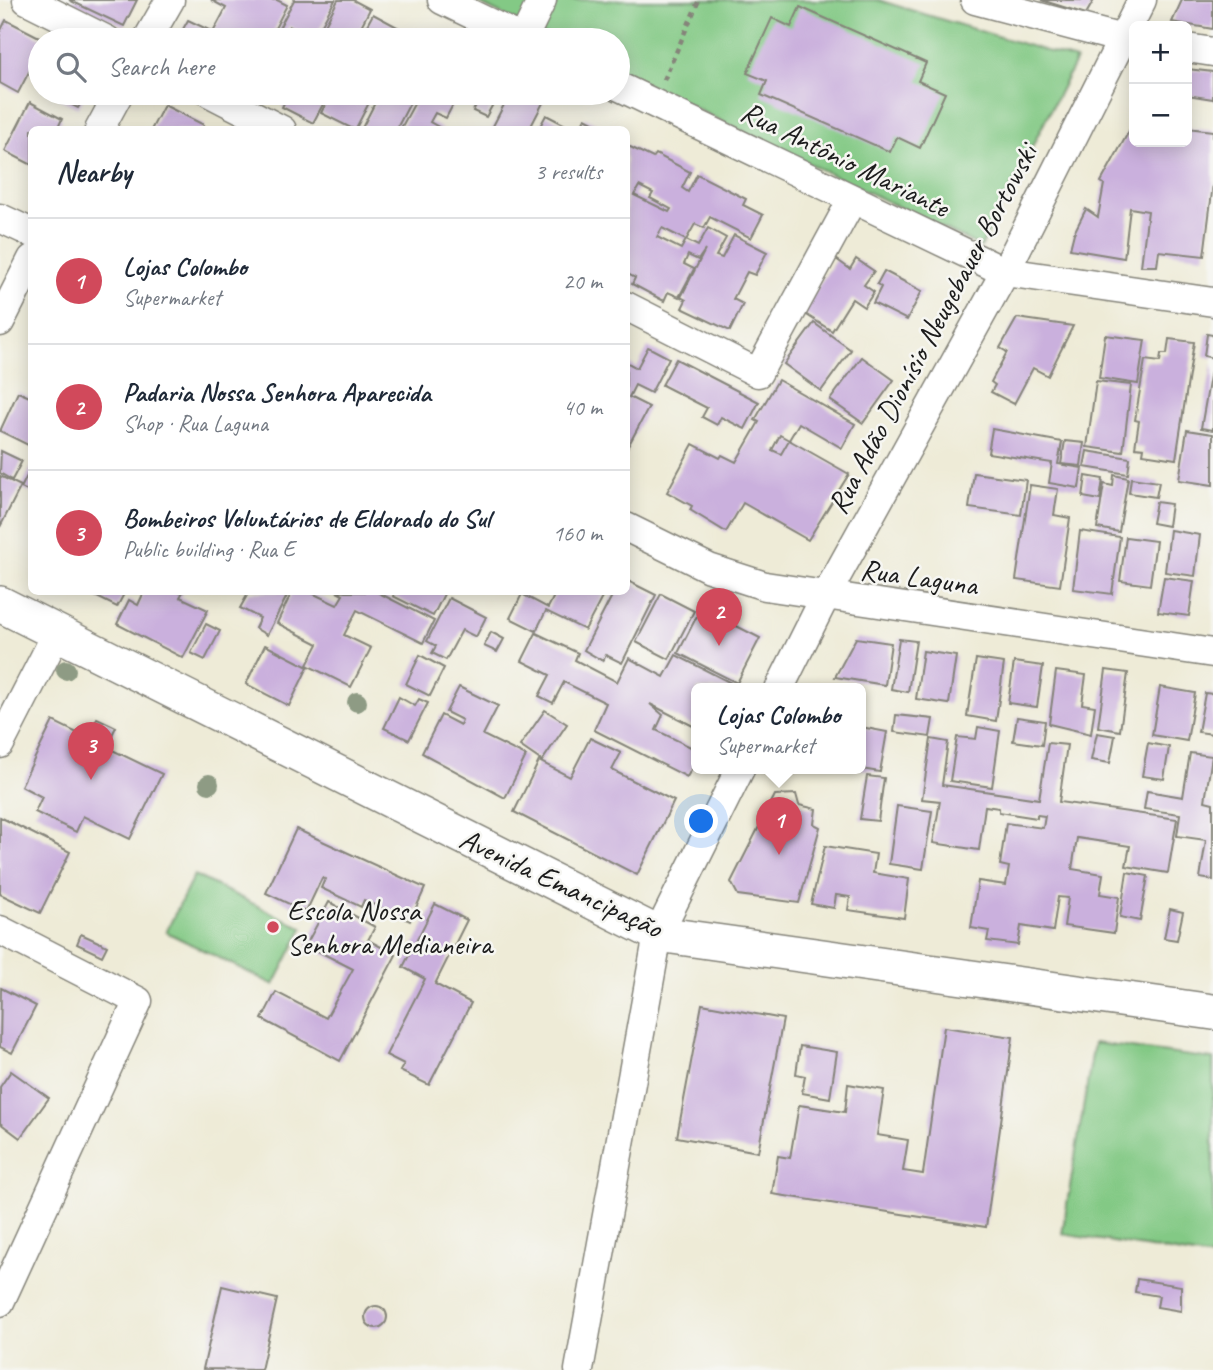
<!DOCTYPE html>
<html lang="en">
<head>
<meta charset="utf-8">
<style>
  :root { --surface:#fff; --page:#f6f6f7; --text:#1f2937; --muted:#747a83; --line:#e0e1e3; --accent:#d1495b }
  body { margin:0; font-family:Caveat,sans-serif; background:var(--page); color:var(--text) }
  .controls { position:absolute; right:21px; top:21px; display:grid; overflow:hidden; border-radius:10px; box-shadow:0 4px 18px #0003 }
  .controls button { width:63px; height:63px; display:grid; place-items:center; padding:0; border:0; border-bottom:2px solid var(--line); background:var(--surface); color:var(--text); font:35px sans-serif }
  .you { position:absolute; left:702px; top:822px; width:24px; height:24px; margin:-18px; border:5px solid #fff; border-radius:50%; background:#1a73e8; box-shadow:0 0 0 10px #1a73e833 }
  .badge { display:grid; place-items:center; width:46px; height:46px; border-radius:50%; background:var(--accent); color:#fff; font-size:23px; font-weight:700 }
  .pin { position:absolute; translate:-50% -58px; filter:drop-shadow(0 2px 4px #0008) }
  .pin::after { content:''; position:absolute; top:37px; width:24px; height:21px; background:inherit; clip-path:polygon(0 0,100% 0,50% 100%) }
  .popup { position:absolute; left:691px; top:683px; width:175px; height:91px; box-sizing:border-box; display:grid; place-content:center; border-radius:10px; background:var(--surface); filter:drop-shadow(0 2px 5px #0005); font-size:23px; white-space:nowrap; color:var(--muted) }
  .popup b { font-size:26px; color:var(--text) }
  .popup::after { content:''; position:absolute; left:50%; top:100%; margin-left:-14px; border:14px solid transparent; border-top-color:var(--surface) }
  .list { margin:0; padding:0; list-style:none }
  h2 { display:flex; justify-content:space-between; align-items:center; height:91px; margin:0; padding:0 28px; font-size:30px }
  h2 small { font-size:23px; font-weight:400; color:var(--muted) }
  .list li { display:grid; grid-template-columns:46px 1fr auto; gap:21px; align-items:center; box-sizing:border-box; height:126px; padding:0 28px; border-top:2px solid var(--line) }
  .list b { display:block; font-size:26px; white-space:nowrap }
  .list p { margin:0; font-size:23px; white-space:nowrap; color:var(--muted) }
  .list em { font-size:23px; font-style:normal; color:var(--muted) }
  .icon { flex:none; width:38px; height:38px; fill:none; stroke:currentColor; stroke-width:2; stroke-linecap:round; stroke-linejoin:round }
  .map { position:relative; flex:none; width:1213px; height:1370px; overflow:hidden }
  .search { position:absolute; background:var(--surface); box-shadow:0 4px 18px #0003; left:28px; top:28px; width:602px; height:77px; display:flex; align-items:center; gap:18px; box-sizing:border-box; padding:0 24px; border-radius:38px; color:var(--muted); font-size:26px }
  .panel { position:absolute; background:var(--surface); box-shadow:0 4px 18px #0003; left:28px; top:126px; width:602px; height:469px; border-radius:10px }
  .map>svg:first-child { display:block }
  .green { fill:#83c985; stroke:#507250; stroke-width:2 }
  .building { fill:#cab0dd; fill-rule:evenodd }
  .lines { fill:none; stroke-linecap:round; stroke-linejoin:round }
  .minor-casing { stroke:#85847a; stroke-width:31 }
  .major-casing { stroke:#85847a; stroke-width:38 }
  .path { stroke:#85847a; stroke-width:4.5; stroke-dasharray:5 5; stroke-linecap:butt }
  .minor { stroke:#fff; stroke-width:28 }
  .major { stroke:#fff; stroke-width:35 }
  .tree { fill:#8e9b84 }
  .poi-dot { fill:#d1495b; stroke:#f6f6f2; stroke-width:2.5 }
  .labels { text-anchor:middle; stroke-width:5; stroke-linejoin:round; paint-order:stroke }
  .street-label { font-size:30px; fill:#1c1c1c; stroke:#f6f6f2 }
  .poi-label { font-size:30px; fill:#1c1c1c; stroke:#f6f6f2; text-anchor:start }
</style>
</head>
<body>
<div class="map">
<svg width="1213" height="1370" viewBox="0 0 1213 1370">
  <rect width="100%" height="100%" fill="#f6f6f2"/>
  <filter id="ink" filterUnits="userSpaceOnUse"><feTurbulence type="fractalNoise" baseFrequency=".0143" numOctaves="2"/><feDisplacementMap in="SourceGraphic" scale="14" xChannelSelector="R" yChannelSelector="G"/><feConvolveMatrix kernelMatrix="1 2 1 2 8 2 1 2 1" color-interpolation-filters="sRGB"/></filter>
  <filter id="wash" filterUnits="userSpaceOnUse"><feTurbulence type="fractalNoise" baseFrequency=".00686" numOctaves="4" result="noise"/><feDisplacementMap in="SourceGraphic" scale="28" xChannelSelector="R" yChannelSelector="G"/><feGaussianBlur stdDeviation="1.57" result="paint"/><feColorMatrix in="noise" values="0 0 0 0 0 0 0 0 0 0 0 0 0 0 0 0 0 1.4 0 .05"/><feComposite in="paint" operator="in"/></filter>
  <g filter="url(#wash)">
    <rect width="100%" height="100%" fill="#eeebd7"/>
    <g class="green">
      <path d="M472 0H878L1076 60 981 247 618 71V40H555Z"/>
      <path d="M194 875 303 928 274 985 166 932Z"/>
      <path d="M1094 1043 1213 1059V1258L1062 1234Z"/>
    </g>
    <g id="blocks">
      <g class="building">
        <path d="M69 0H137L124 26Z"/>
        <path d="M211 0H277L287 5 269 40H209L226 8Z"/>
        <path d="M294 0H335L314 39 289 26 285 34 278 30Z"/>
        <path d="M338 0H353L370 9 354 40H317Z"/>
        <path d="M1041 0H1094L1086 14Z"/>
        <path d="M1182 0H1213V29L1172 22Z"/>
        <path d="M800 7 926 63 918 81 945 93 920 148 897 137 890 152 761 95 767 81 747 73 772 18 791 27Z"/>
        <path d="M373 14 401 29 395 40H359Z"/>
        <path d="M6 20 45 40H40V72L31 68 18 93 0 83V32Z"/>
        <path d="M188 20 211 31 206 40H177Z"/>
        <path d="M1187 69 1213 72V99L1187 95Z"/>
        <path d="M58 93H74L84 98 78 108 56 97Z"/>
        <path d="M289 93H329L313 123 282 107Z"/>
        <path d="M331 93H374L355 130 321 113Z"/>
        <path d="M380 93H390L410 103 396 130H361Z"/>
        <path d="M420 93H459L446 118 435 113 430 122 444 130H400Z"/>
        <path d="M482 93H499L486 117 473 111Z"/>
        <path d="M510 93H534L545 99 529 130H491Z"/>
        <path d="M30 102 62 119 57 130H32V165L5 151Z"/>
        <path d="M164 105 204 125 202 130H151Z"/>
        <path d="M546 115 575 130H538Z"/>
        <path d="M585 118 608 130H579Z"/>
        <path d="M1134 122V142H1187V128L1213 131V184L1204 256 1159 251 1157 266H1141L1148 211 1130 208 1124 258 1070 249 1074 233 1086 209 1098 217 1104 184 1101 182Z"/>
        <path d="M626 145 653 158 656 154 690 172 682 188 688 192 697 174 746 199 743 205 763 215 751 238 710 217 704 228 695 224 686 240 698 246 708 228 726 238 716 256 722 258 734 235 767 252 755 275 747 272 733 299 743 304 730 331 682 308 686 300 681 297 705 250 698 260 688 255 684 264 694 269 679 297 668 292 664 301 632 284 635 278 626 273ZM639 186 653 193 650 198 671 209 669 212 634 195ZM662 228 686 240 681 249 657 237Z"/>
        <path d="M836 259 850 269 856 259 874 271 864 285 874 292 864 307 852 299 832 331 802 312Z"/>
        <path d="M884 271 922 291 907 320 873 303 881 287 877 284Z"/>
        <path d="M1017 318 1073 326 1048 376 1033 368 1014 404 991 392 995 385 991 382 1007 352 1000 348Z"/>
        <path d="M814 323 851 350 821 391 784 364Z"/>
        <path d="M1207 334 1213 335V358L1204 356Z"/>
        <path d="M1105 335 1145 340 1138 384 1099 378Z"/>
        <path d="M1169 339 1194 342 1176 459 1143 454 1144 448 1135 447 1139 421 1135 420 1145 360 1160 362 1161 354H1167Z"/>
        <path d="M648 347 669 358 651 393 635 385 629 397 649 407 626 450V362L637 368Z"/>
        <path d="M862 357 894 380 863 423 830 400Z"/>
        <path d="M676 359 759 402 745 429 721 417 717 425 702 417 707 408 662 385Z"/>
        <path d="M1212 365H1213V430L1201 428Z"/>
        <path d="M778 380 855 424 842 448 799 423 789 440 780 435 772 450 781 454 789 440 849 474 808 540 743 503 726 532 690 510 692 506 667 492 693 444 720 458 722 455 736 462 759 422 755 420Z"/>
        <path d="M1096 381 1131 385 1123 452 1087 447Z"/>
        <path d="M18 392 32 398V447L0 431Z"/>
        <path d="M992 429 1062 442 1058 464 1082 468 1079 488 1049 483 1052 463 988 453Z"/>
        <path d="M1187 430 1213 434V485L1179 480Z"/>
        <path d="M1065 441 1084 443 1081 466 1061 464Z"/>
        <path d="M1 451 22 461 12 480 0 473Z"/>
        <path d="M1087 451 1130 458 1128 474 1084 467Z"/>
        <path d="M32 466V493L21 488Z"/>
        <path d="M974 473 1026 480 1021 515 969 508Z"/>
        <path d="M1114 475 1128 478 1119 532 1097 528 1104 484 1113 486Z"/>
        <path d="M0 476 21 486 0 527Z"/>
        <path d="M1086 476 1103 479 1100 500 1083 497Z"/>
        <path d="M1131 478 1159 482 1156 497 1129 493Z"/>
        <path d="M1030 485 1058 489 1054 515 1070 518 1060 586 1016 580Z"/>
        <path d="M1156 502 1171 504 1168 526 1152 523Z"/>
        <path d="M1170 530 1200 535 1195 576 1165 572Z"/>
        <path d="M1080 531 1120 537 1112 594 1073 589Z"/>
        <path d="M1126 537 1156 541 1150 585 1120 581Z"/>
        <path d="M1164 577 1194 581 1189 616 1158 612Z"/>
        <path d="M626 580 656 595 622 663 606 655 603 661 584 650 614 592H626Z"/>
        <path d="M87 592H125L117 607Z"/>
        <path d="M144 592H183L180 597 208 610 183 658 117 624 129 600 138 605Z"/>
        <path d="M249 592H289L267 635 255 628 260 618 240 608Z"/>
        <path d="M292 592H310L337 605 343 595 337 592H377L434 621 423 643 357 610 344 635 371 648 351 687 307 665 318 644 277 623Z"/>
        <path d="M395 592H445L433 616 393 596Z"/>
        <path d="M556 592H605L585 630 546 611 536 631 510 618 522 594 548 608Z"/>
        <path d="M661 594 694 611 669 659 636 642Z"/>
        <path d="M449 598 486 617 476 637 462 630 446 660 432 653 436 646 427 641Z"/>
        <path d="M701 608 760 638 737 683 678 653Z"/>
        <path d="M206 624 220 631 205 660 191 653Z"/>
        <path d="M491 632 504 639 497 652 484 646Z"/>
        <path d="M536 633 578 653 575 660 617 682 629 658 664 677 676 655 735 685 733 689H697V728L650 704 663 715 656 730 697 750V759L687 777 594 730 606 703 564 682 553 703 539 696 550 675 522 661Z"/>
        <path d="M856 638 891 643 885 685 835 677Z"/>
        <path d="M899 639 916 641 908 692 891 689Z"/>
        <path d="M265 645 308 667 289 706 246 684Z"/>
        <path d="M923 651 956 656 949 704 916 699Z"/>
        <path d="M420 655 444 668 430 696 406 684Z"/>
        <path d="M976 659 1004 663 996 721 967 716Z"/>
        <path d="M1014 662 1043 666 1037 707 1008 703Z"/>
        <path d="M1106 670 1128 673 1120 731 1098 727Z"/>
        <path d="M1056 671 1086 675 1082 704 1095 706 1091 734 1049 724Z"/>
        <path d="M459 687 498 706 483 735 526 756 505 798 422 753 441 715 460 725 462 720 446 712Z"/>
        <path d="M1160 687 1195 693 1187 741 1152 735Z"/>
        <path d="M1205 693 1213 694V734L1198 732Z"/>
        <path d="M399 697 415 706 419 699 428 703 409 740 384 728Z"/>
        <path d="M545 710 567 724 542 761 520 746Z"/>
        <path d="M896 715 933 719 930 737 894 732Z"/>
        <path d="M1017 717 1045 721 1042 745 1013 741Z"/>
        <path d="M97 718 116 727 106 747 162 774 130 839 83 816 76 832 35 812 42 797 21 786 53 721 87 738Z"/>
        <path d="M861 727 887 732 880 772 861 769Z"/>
        <path d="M978 727 1000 731 992 787 950 781 957 737 976 739Z"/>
        <path d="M1097 733 1115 736 1110 763 1091 760Z"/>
        <path d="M590 738 621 753 612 770 674 801 637 875 514 812 539 761 570 777Z"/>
        <path d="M931 739 948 742 942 785 1039 799 1048 743 1067 745 1059 802 1177 819 1168 873 1126 866 1130 846 1077 838 1072 869 1103 874 1100 894 1119 897 1114 933 1064 926 1068 898 1058 897 1053 931 1021 926 1018 945 987 941 989 931 971 928 978 881 1006 885 1009 867 1000 865 1006 823 1043 828 1045 816 1037 815V818L999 812V808L985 806 979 850 933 843 940 801 922 799Z"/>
        <path d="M1148 743 1169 747 1164 779 1142 776Z"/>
        <path d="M1190 753 1212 756 1205 801 1213 803V880L1200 878 1206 840 1177 836 1180 814 1144 809 1147 791 1183 797Z"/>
        <path d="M867 776 884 778 878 821 860 819Z"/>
        <path d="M796 794 799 805 816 809 814 824 820 827 799 903 738 895 731 882 775 795Z"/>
        <path d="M897 806 932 811 923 869 889 864Z"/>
        <path d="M0 817 70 852 40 913 0 894Z"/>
        <path d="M296 829 425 888 410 921 364 900 361 907 321 888 325 879 322 878 306 912 266 893Z"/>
        <path d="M825 846 876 854 873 873 909 879 904 918 848 910 850 897 836 895 834 908 811 904Z"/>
        <path d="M1127 872 1148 876 1140 921 1120 917Z"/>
        <path d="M329 902 375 927 368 940 396 955 340 1061 262 1019 276 992 326 1018 353 969 306 945Z"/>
        <path d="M435 904 467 920 435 984 471 1003 429 1085 400 1071 404 1064 386 1055 425 979 403 967Z"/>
        <path d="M1170 909 1183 912 1177 940 1164 938Z"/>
        <path d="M81 934 107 946 102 956 77 944Z"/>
        <path d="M1 988 36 1006 12 1053 0 1047Z"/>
        <path d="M702 1004 783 1019 758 1152 677 1137Z"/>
        <path d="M944 1027 1013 1037 986 1227 772 1194 778 1156 790 1158 799 1105 845 1112 848 1084 884 1090 877 1135 908 1140 903 1171 923 1174Z"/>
        <path d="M800 1046 837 1052 830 1098 802 1093 805 1076 796 1074Z"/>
        <path d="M11 1071 49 1098 20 1138 0 1123V1087Z"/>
        <path d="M1137 1279 1181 1286V1311L1157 1307 1159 1296 1135 1292Z"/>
        <path d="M222 1286 277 1299 261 1370 203 1369Z"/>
        <circle cx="376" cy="1317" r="11"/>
      </g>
    </g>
  </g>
  <g filter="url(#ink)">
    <use href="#blocks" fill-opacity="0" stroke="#85847a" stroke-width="2"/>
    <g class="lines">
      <g class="minor-casing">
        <g id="minor">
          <path d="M27 0 107 40"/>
          <path d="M442 0 525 40"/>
          <path d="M975 0 1134 42"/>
          <path d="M523 39 542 0"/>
          <path d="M147 40 170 0"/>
          <path d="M1187 48 1213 52"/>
          <path d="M618 86 1005 272 1213 302"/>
          <path d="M210 93 282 130"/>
          <path d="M99 130 119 93"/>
          <path d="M0 218 32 233"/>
          <path d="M626 306 758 373 852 200"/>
          <path d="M0 322 32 259"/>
          <path d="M626 527 709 568 765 586 1213 653"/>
          <path d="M779 689 825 597 1005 272 1142 0"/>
          <path d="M0 744 57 633"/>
          <path d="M0 930 138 1001 0 1302"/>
          <path d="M579 1370 658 934 740 769"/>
        </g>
      </g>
      <g class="major-casing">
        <path id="major" d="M0 604 658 934 1213 1012"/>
      </g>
      <path class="path" d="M664 80 699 0"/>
      <use href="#minor" class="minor"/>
      <use href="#major" class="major"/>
    </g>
    <g class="tree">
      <circle cx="66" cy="670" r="10"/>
      <circle cx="357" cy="702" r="10"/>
      <circle cx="209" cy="784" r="10"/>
    </g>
  </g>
  <circle class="poi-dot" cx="273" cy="927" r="7"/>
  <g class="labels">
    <g class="street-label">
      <text transform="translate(845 159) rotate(26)" y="10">Rua Antônio Mariante</text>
      <text transform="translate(932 329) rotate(-62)" y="10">Rua Adão Dionísio Neugebauer Bortowski</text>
      <text transform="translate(919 577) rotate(8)" y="10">Rua Laguna</text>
      <text transform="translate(561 883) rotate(25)" y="10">Avenida Emancipação</text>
    </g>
    <g class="poi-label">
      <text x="287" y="920">Escola Nossa<tspan x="287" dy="34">Senhora Medianeira</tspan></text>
    </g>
  </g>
</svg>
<div class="controls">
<button>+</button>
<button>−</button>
</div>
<div class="you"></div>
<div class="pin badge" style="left:779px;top:855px">1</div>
<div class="popup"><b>Lojas Colombo</b>Supermarket</div>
<div class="pin badge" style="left:719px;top:646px">2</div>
<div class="pin badge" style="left:91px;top:780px">3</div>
<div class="search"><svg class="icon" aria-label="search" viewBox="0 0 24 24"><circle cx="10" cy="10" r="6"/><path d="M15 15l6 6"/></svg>Search here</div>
<section class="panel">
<h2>Nearby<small>3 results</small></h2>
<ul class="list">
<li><span class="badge">1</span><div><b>Lojas Colombo</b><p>Supermarket</p></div><em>20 m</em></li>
<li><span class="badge">2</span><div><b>Padaria Nossa Senhora Aparecida</b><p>Shop · Rua Laguna</p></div><em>40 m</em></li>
<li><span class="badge">3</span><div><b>Bombeiros Voluntários de Eldorado do Sul</b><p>Public building · Rua E</p></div><em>160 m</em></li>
</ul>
</section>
</div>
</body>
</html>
